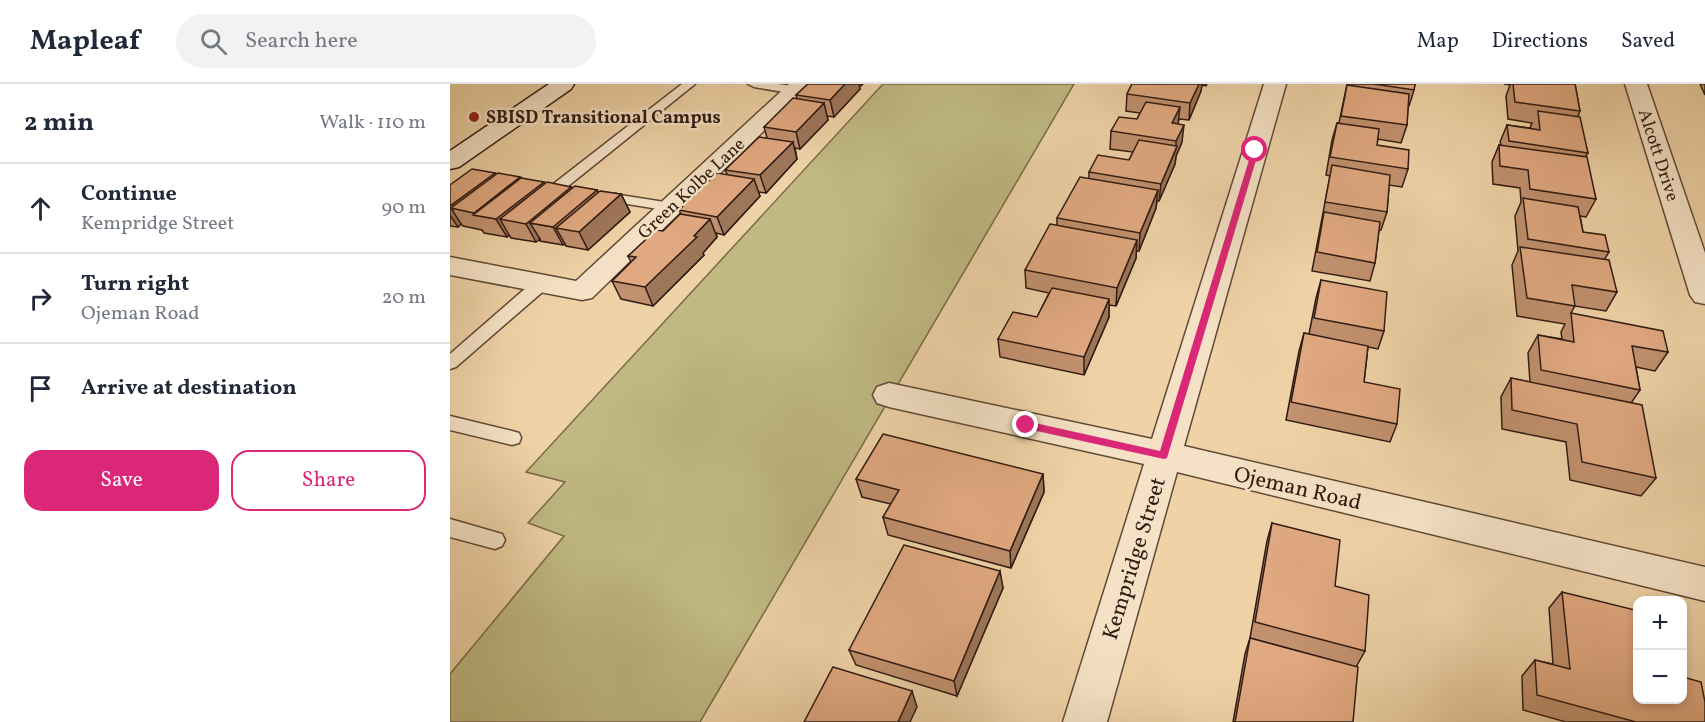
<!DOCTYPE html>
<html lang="en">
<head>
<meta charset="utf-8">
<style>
  :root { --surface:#fff; --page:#f2f2f3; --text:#1f2937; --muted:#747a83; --line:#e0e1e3; --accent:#db2777 }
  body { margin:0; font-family:Vollkorn,serif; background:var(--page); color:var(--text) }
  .controls { position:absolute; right:18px; bottom:18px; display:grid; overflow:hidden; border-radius:12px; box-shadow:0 3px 9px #0003 }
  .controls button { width:54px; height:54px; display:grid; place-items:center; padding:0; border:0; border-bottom:2px solid var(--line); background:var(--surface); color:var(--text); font:30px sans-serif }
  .stop { position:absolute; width:18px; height:18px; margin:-14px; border:4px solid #db2777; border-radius:50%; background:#fff }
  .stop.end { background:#db2777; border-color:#fff; box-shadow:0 2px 6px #0008 }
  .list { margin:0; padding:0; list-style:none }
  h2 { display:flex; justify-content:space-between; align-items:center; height:78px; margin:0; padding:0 24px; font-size:26px }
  h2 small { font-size:20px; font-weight:400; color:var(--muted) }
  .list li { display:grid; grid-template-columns:39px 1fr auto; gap:18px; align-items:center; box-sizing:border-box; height:90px; padding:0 24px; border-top:2px solid var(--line) }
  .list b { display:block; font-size:22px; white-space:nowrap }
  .list p { margin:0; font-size:20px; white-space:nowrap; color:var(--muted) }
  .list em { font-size:20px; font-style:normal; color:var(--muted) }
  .actions { display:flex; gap:12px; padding:18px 24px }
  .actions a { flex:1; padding:14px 0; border:2px solid var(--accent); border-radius:18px; text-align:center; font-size:21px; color:var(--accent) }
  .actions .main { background:var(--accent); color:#fff }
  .icon { flex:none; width:33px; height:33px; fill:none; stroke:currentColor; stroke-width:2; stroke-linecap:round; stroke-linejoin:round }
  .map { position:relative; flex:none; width:1255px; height:638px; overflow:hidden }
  header { display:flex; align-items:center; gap:36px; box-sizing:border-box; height:84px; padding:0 30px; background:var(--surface); border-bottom:2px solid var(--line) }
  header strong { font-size:28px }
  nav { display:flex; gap:33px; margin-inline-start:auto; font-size:21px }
  .search { width:420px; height:54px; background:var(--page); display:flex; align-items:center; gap:15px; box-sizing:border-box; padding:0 21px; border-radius:33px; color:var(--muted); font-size:22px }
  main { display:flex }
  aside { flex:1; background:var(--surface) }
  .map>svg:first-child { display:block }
  .green { fill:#c0ba82; stroke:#786a4a; stroke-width:1.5 }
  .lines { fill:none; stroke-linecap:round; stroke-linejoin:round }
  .lane-casing { stroke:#604937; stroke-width:3 }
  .street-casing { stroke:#604937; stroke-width:3 }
  .secondary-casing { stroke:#301b12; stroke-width:3 }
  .lane { fill:#f5e2c6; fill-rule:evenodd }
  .street { fill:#f5e2c6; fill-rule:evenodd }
  .secondary { fill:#f5e2c6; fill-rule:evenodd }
  .wall { fill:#c2916f; stroke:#301b12; stroke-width:1.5 }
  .shaded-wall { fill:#9e765a; stroke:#301b12; stroke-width:1.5 }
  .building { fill:#e1a981; stroke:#301b12; stroke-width:1.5 }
  .route { fill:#db2777 }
  .poi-dot { fill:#8f2418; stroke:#f5e2c6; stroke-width:2 }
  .labels { text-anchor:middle; stroke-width:5; stroke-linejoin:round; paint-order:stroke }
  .far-poi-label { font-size:18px; font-weight:bold; fill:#301b12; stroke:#f5e2c6; text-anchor:start }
  .far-street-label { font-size:18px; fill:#301b12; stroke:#f5e2c6 }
  .street-label { font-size:22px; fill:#301b12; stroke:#f5e2c6 }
</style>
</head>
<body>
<header>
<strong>Mapleaf</strong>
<div class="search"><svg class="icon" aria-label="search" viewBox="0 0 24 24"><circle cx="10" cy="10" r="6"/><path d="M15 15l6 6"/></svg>Search here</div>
<nav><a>Map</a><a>Directions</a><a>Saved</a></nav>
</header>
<main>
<aside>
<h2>2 min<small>Walk · 110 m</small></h2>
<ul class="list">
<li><svg class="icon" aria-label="ahead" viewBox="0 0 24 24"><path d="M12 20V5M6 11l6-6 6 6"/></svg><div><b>Continue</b><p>Kempridge Street</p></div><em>90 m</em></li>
<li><svg class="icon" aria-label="right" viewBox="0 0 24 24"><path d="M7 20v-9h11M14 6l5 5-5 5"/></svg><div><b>Turn right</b><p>Ojeman Road</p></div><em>20 m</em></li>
<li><svg class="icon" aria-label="arrive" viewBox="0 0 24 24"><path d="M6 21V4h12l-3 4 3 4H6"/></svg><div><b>Arrive at destination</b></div></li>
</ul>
<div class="actions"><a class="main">Save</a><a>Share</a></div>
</aside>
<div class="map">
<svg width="1255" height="638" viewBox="0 0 1255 638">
  <rect width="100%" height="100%" fill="#efd3a7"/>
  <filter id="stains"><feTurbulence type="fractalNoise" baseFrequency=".00333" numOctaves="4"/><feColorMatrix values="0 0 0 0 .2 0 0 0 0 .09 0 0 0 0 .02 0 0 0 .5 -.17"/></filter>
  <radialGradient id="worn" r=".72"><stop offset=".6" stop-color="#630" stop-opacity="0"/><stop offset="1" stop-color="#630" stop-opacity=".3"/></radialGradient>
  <path class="green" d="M433 0H624L250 638H0V590L114 452 78 439 115 398 76 388Z"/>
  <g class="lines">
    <g class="lane-casing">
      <g id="lane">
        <path d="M232 0H245L112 107H102L100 104 102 101Z"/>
        <path d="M298 0H328L349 3 351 6 345 10 304 3Z"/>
        <path d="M151 108 221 119 228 123 221 127 146 115 144 112Z"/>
        <path d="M91 195 97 196 99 200 97 204 6 283 0 285V270L85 196Z"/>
        <path d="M0 332 62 347 69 349 71 354 69 359 62 361 0 346Z"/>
        <path d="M0 435 52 450 55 456 52 462 45 465 0 453Z"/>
      </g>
    </g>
    <g class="street-casing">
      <g id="street">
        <path d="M339 0H362L142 214 132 216 0 191V173L126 197Z"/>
        <path d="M814 0H836L734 362 1255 483V517L727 388 657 638H613L694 380 439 323 427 319 423 311 427 303 439 299 702 355Z"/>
        <path d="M1175 0H1197L1255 169V220L1245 218 1240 211Z"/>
      </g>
    </g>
    <g class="secondary-casing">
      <path id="secondary" d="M99 0H124L121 5 9 83 0 85V67Z"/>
    </g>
    <use href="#lane" class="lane"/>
    <use href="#street" class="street"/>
    <use href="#secondary" class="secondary"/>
  </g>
  <g class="wall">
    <path d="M358 0H413L411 2H409L410 5 384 33 377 32 378 36 350 65 345 64 347 75 316 109 308 108 310 112 274 151 266 149 267 153 253 169 254 171 203 222 171 215 162 197 181 178 178 172 213 147 231 130 229 126 277 90 275 86 317 54 314 43 347 15 346 11Z"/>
    <path d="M682 0H757L756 2 752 1 751 7 739 36 729 35 728 40 732 58 726 72 725 80 709 117H707L706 124 689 167H686V174L666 222 659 221V233L634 291 550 273 548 255 587 233 599 209 576 204 575 186 607 142V134L639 95V88L679 76 683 68 660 65 661 47 687 35 690 29 676 27 677 10Z"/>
    <path d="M897 0H965L964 6 959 22H958L957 41 951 59 928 55 927 61 958 85 952 103 939 101 937 128 931 146H929L925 179 920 197 862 187 880 92 876 91 882 56 887 39H889Z"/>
    <path d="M1054 0H1125L1130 27 1128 32 1138 69 1135 73 1146 115 1136 133 1130 132 1133 148 1159 168 1154 176 1167 208 1156 227 1125 222 1121 229 1218 268 1205 287 1186 283 1190 306 1181 319 1206 394 1191 412 1120 396 1116 358 1052 345 1051 313 1061 294 1080 298 1078 269 1088 251 1112 255 1111 248 1115 240 1067 232 1062 181 1068 167 1065 132 1071 118 1070 104 1043 100 1042 78 1049 61H1051L1050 58 1057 41 1080 44 1082 39 1058 35 1056 12 1060 1Z"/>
    <path d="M1250 0H1255V11Z"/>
    <path d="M45 89 46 91 71 94 95 100 122 104 147 106 148 108 171 110 180 128 138 166 116 162 115 160 113 161 90 157V155L86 158 61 154 59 151 57 153 34 149 32 146 13 142 11 140 8 143 0 142V101Z"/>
    <path d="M871 196 934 247 928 265 918 263 914 298 947 340 940 358 836 336 849 267 854 249 859 250 866 214Z"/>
    <path d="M593 390 594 408 561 484 438 451 433 433 441 420 412 413 406 395Z"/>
    <path d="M822 439 885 502 915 567 906 583 800 554 817 457Z"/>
    <path d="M553 504 507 612 406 581 399 566Z"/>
    <path d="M1112 508 1188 615 1255 638H1116L1073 626 1072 592 1085 576 1103 580 1099 524Z"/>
    <path d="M800 554 903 638H783L795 570Z"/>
  </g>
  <g class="shaded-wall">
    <path d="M395 0H409L410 5 384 33 380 16Z"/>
    <path d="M749 0H752L751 7 739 36 740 19Z"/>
    <path d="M374 19 378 36 350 65 346 48Z"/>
    <path d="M730 23 728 40 722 39Z"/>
    <path d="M734 41 732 58 726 72 725 80 709 117 711 100 726 65V57Z"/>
    <path d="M343 58 347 75 316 109 310 91Z"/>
    <path d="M45 89 54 105 70 93 79 109 94 98 103 115 50 135 59 151 57 153 46 135 25 131 24 129 1 124 11 140 8 143 0 131V122Z"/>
    <path d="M304 95 310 112 274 151 267 133Z"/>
    <path d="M121 103 130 120 147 106 155 124 106 144 115 160 113 161 103 143 80 139 90 155 86 158 76 140Z"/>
    <path d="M708 106 706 124 689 167 690 149Z"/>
    <path d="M171 110 180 128 138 166 129 148Z"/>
    <path d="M260 135 267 153 253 169 254 171 203 222 195 203Z"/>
    <path d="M687 156 686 174 666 222 667 204Z"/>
    <path d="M659 215V233L634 291V273Z"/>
    <path d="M593 390 594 408 561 484 560 467Z"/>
    <path d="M550 487 553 504 507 612 504 597Z"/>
    <path d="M462 607 467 623 460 638H448Z"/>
  </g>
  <g class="building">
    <path d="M358 0H395L380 16 346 11Z"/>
    <path d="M682 0H749L740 19 677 10Z"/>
    <path d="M924 0H965L964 6Z"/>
    <path d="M1063 0H1125L1130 27 1065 18Z"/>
    <path d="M897 1 959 10 957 41 891 32Z"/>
    <path d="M343 14 374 19 346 48 314 43Z"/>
    <path d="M696 18 730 23 722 39 734 41 726 57 661 47 669 33 687 35Z"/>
    <path d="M1088 27 1130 33 1138 69 1059 57 1057 41 1090 46Z"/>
    <path d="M887 39 929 45 927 61 959 66 958 85 880 73Z"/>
    <path d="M309 53 343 58 310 91 275 86Z"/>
    <path d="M689 56 727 62 711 100 639 88 648 71 679 76Z"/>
    <path d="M1049 61 1137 73 1146 115 1080 105 1078 86 1050 82Z"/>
    <path d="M882 81 940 91 937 128 875 118Z"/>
    <path d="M22 85 45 89 0 122V101Z"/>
    <path d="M48 89 70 93 24 129 1 124Z"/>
    <path d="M267 89 304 95 267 133 229 126Z"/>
    <path d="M630 93 708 106 690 149 607 134Z"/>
    <path d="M71 94 94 98 46 135 23 131Z"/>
    <path d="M97 98 121 103 76 140 50 135Z"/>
    <path d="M125 102 147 106 103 143 80 139Z"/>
    <path d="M150 107 171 110 129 148 106 144Z"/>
    <path d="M1073 114 1128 123 1133 148 1155 151 1159 168 1078 155Z"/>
    <path d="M874 128 930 138 925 179 867 168Z"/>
    <path d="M230 130 260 135 244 152 247 153 195 203 162 197 186 173 178 172 206 146 213 147Z"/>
    <path d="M600 140 687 156 667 204 575 186Z"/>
    <path d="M1070 163 1159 176 1167 208 1122 201 1125 222 1077 214Z"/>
    <path d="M871 196 937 208 934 247 864 234Z"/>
    <path d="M602 204 659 215 634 273 548 255 563 228 587 233Z"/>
    <path d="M1121 229 1213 247 1218 268 1182 262 1190 306 1091 286 1088 251 1124 258Z"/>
    <path d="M854 249 918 262 914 298 950 305 947 340 841 318Z"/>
    <path d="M1061 294 1192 321 1206 394 1132 378 1127 340 1062 326Z"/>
    <path d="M433 350 593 390 560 467 433 433 449 406 406 395Z"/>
    <path d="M822 439 890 456 885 502 919 511 915 567 805 538Z"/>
    <path d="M454 461 550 487 504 597 399 566Z"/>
    <path d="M1112 508 1185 526 1188 543V615H1233V593L1251 598 1255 618V638H1186L1087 611 1085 576 1120 585Z"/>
    <path d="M800 554 908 583 903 638H785Z"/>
    <path d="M383 583 462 607 448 638H354Z"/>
  </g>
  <path class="route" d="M805 63 809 66 717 374 714 375 573 344 571 341 576 337 710 367 802 66Z"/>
  <circle class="poi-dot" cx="24" cy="33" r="6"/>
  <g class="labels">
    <g class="far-poi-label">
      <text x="36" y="39">SBISD Transitional Campus</text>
    </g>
    <g class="far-street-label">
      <text transform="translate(1209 71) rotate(72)" y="6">Alcott Drive</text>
      <text transform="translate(241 104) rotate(-43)" y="6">Green Kolbe Lane</text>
    </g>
    <g class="street-label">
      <text transform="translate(848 403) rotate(13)" y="8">Ojeman Road</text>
      <text transform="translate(683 474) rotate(-73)" y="8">Kempridge Street</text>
    </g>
  </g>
  <rect width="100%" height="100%" filter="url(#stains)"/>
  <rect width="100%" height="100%" fill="url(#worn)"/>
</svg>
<div class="controls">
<button>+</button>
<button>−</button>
</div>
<div class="stop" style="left:805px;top:66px"></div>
<div class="stop end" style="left:576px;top:341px"></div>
</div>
</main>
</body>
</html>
